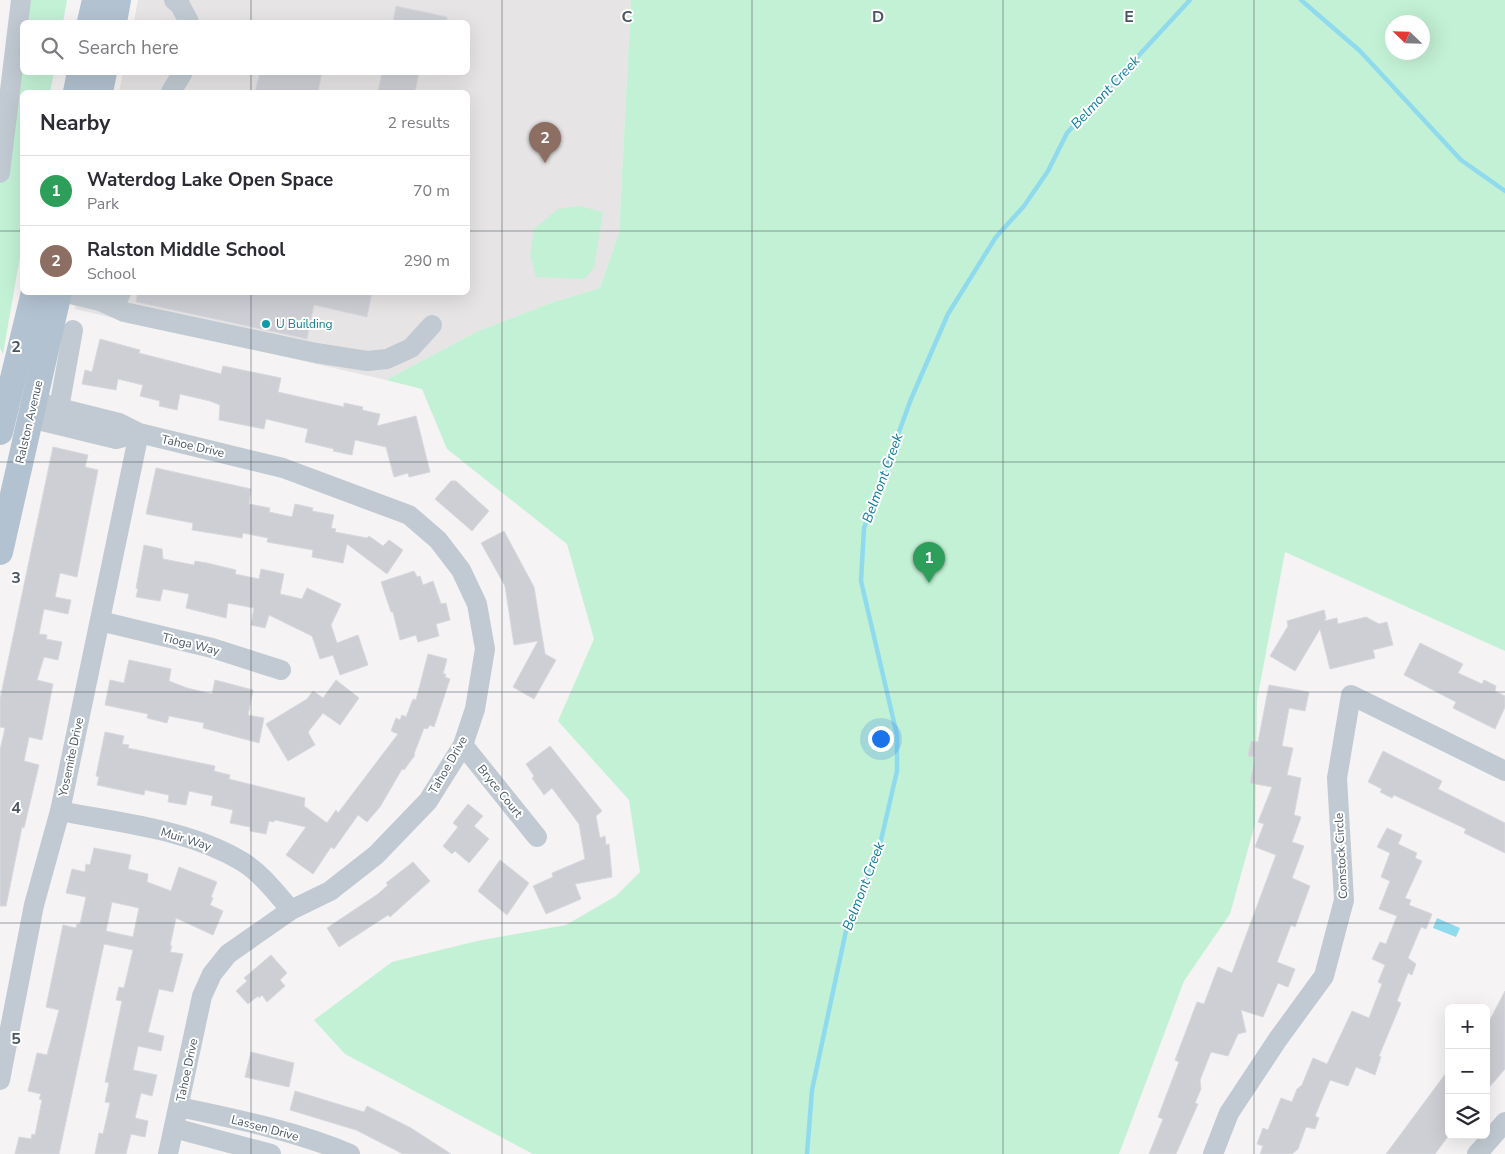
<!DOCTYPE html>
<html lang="en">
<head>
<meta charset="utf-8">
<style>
  :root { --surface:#fff; --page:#f7f7f7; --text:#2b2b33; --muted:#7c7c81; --line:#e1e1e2; --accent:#1a73e8 }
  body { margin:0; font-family:"Nunito Sans",sans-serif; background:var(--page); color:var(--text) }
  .controls { position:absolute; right:15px; bottom:15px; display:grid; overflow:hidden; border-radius:8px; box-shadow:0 5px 20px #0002 }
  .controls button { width:45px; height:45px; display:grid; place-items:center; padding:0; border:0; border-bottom:1px solid var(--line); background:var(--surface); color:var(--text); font:25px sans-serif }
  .compass { position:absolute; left:1385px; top:15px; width:45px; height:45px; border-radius:50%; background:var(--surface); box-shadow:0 5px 20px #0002; rotate:293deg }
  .you { position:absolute; left:880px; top:738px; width:18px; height:18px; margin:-12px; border:4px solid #fff; border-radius:50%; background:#1a73e8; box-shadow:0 0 0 8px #1a73e833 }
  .badge { display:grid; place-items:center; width:32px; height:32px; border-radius:50%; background:var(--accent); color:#fff; font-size:16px; font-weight:700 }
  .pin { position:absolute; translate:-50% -41px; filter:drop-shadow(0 1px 2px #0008) }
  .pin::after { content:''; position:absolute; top:26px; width:18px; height:15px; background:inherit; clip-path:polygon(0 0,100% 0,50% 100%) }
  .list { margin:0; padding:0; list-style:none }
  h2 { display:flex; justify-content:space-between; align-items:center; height:65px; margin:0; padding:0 20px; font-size:21px }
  h2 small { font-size:16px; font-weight:400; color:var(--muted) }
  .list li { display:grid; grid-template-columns:32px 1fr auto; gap:15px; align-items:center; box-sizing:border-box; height:70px; padding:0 20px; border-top:1px solid var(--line) }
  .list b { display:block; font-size:19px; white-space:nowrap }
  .list p { margin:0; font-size:16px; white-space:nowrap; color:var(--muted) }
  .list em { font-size:16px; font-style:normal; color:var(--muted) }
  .icon { flex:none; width:28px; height:28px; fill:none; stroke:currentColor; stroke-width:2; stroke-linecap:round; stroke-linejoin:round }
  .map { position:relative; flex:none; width:1505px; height:1154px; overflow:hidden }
  .search { position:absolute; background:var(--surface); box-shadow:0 5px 20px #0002; left:20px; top:20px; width:450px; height:55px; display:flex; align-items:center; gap:12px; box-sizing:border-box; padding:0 18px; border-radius:8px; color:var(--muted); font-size:19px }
  .panel { position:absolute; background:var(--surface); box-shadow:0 5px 20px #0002; left:20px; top:90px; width:450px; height:205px; border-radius:8px }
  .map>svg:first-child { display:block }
  .education { fill:#e6e4e5 }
  .green { fill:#c3f1d5; fill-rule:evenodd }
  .water { fill:#90daee }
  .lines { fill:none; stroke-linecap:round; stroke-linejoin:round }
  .stream { stroke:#90daee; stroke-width:4.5 }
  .building { fill:#cdcfd5; stroke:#d7d9de; fill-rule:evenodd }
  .minor { stroke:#c1cad2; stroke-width:20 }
  .major { stroke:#b3c2d1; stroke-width:26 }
  .grid { fill:none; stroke:#4a5661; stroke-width:1; stroke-opacity:0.55 }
  .culture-dot { fill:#0f9aa8; stroke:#fff; stroke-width:2 }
  .labels { text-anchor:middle; stroke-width:4; stroke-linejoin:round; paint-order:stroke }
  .culture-label { font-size:12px; fill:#0d838f; stroke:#fff; text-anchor:start }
  .street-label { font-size:12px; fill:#4a5661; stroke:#fff }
  .water-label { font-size:14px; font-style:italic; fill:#0c7c9b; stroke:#fff }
  .grid-label { font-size:16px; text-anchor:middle; font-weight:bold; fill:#4a5661; stroke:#fff; stroke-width:4; stroke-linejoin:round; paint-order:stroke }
</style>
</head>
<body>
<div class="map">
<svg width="1505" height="1154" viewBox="0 0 1505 1154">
  <rect width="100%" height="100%" fill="#f5f3f3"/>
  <path class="education" d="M138 0H631L619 233 600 288 550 303 476 332 386 380 75 309 78 292H468V92H119L123 73 468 72V22H134Z"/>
  <g class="green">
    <path d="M22 0H67L63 22H22V72L54 73 50 92H22V245L3 354 0 348V142Z"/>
    <path d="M631 0H1505V651L1285 552 1257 700 1255 824 1230 914 1184 981 1119 1154H533L345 1054 314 1020 392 962 477 941 566 925 616 896 640 872 629 800 558 721 594 639 567 544 447 449 422 389 386 380 476 332 550 303 600 288 619 233ZM1392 22H1422V52H1392Z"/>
    <path d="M579 206 603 212 594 268 584 279 536 277 530 255 534 229 558 209Z"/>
  </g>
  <path class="water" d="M1437 918 1460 928 1456 937 1433 928Z"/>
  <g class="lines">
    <g class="stream">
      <path d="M1301 0 1360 51 1461 160 1505 191"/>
      <path d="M807 1154 812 1090 847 926 879 849 897 771V735L861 581 864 528 911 399 948 314 996 237 1024 206 1048 171 1067 133 1190 0"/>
    </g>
  </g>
  <g class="building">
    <path d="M396 6 447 17V22H393Z"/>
    <path d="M260 72H322L318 92H255Z"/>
    <path d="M382 72H419L415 92H378Z"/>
    <path d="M138 292H372L367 317 314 305 307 339 136 302Z"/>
    <path d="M100 339 140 350 139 353 221 374 223 366 281 378 278 392 344 407V403L363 407 362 410 380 414 377 426 416 416 430 472 409 477 408 473 394 477 386 447 355 440 352 455 333 451 334 449 305 442 308 429 266 419 264 429 219 420 220 405 210 401 180 394 177 410 159 406 160 401 140 396 143 385 118 379 116 390 82 384 85 370 92 372Z"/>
    <path d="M53 447 88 455 85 467 98 470 77 577 60 573 55 597 71 600 68 614 44 609 39 634 47 635 46 639 62 642 58 660 44 657 37 680 53 684 42 740 29 737 24 761 39 765 24 828 22 827 6 906H0V750L5 728 0 727V699Z"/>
    <path d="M156 468 251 489 249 504 270 508 269 512 292 517 295 504 313 508 312 511 334 515 331 528 336 529 335 532 367 538 369 536 383 546 389 540 403 550 387 574 347 544 343 563 312 557 313 550 267 542 268 538 243 533 242 538 192 530 193 523 146 514Z"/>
    <path d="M451 481H456L489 511 472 531 435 499Z"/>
    <path d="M504 531 534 587 545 654 556 660 534 699 513 687 538 641 514 645 505 586 481 543Z"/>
    <path d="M144 545 162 549 163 559 194 565 195 561 207 563 236 570 235 574 259 579 261 569 284 574 280 594 302 599 307 588 341 604 331 625 337 643 358 635 368 665 340 675 333 655 320 659 312 636 269 615 265 628 251 625 254 608 228 603 226 618 186 608 189 594 163 589 160 601 136 597 138 589 136 588Z"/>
    <path d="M414 571 417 577 420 576 423 585 433 581 441 604 446 603 450 620 436 624 439 636 418 642 416 635 400 640 393 612H391L381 582Z"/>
    <path d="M1324 610 1326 618 1324 621 1337 618 1338 624 1366 617 1379 624 1387 622 1393 645 1373 650 1375 658 1330 669 1320 629 1295 671 1270 656 1288 626 1287 621Z"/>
    <path d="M1420 643 1463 664 1458 673 1482 684 1484 680 1496 686 1495 691 1505 696V707L1495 729 1453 708 1456 702 1404 675Z"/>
    <path d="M428 654 447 659 443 674H446L445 677 450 679 434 727 430 725 427 729 424 728 414 754 415 755 404 770 402 769 380 807 367 822 358 815 334 849 331 847 313 874 286 855 306 827 275 820 274 822 269 821 266 834 250 831V827L230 823 233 810 211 805 213 796 189 791 186 805 168 802 169 795 145 790 144 795 97 785 99 777 96 776 105 732 124 736 122 744 129 745 128 748 215 766 214 771 230 775 229 779 305 798 304 806 327 823 336 810 338 813 398 734 391 731 396 718 400 720 402 715 406 717 413 699 416 700Z"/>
    <path d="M129 660 171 669 169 681 187 688 212 694 215 680 253 690 248 715 264 718 259 743 203 728 204 723 169 716 167 723 147 718 148 714 105 705 110 680 124 683Z"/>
    <path d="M336 680 359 698 340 725 323 713 308 732 315 745 288 761 266 724 307 699 313 691 323 698Z"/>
    <path d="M1269 685 1309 692 1305 711 1289 708 1282 746 1293 748 1287 775 1301 778 1294 815 1301 817 1292 842 1304 846 1292 878 1310 886 1295 927 1291 925 1277 962 1295 969 1288 987 1278 983 1263 1017 1241 1010 1246 1032 1238 1034 1228 1056 1211 1052 1200 1080 1201 1089 1195 1103 1198 1104 1176 1154H1149L1163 1119 1158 1117 1179 1062 1175 1060 1197 1002 1204 1004 1218 967 1232 973 1276 855 1255 847 1264 824 1258 822 1272 787 1250 783 1255 757 1248 756 1251 741 1258 742Z"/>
    <path d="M550 746 602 811 596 816 600 838 605 836 606 845 609 844 612 877 575 884 581 899 546 914 533 886 553 877 552 873 585 859 579 824 552 788 544 795 532 778 534 776 526 764Z"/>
    <path d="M1383 751 1442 781 1438 789 1505 823V853L1464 833 1466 829 1394 795 1392 798 1380 792 1382 789 1368 782Z"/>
    <path d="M468 804 483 816 474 826 489 839 469 863 455 851 452 854 443 846 458 827 453 823Z"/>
    <path d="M1387 828 1402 835 1398 844 1417 853 1415 858 1422 861 1405 898 1411 900 1409 905 1432 914 1426 929 1421 927 1408 958 1416 964 1412 975 1408 973 1397 1001 1401 1003 1379 1056 1381 1057 1375 1075 1356 1067 1348 1086 1330 1080 1315 1116 1319 1118 1315 1129 1306 1127 1298 1149 1292 1154H1260L1263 1146 1257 1144 1263 1128 1268 1130 1281 1098 1292 1102 1297 1089 1302 1085 1313 1058 1327 1064 1352 1011 1369 1018 1382 984 1378 982 1385 965 1372 959 1380 942 1386 944 1397 916 1379 909 1390 881 1381 877 1390 853 1377 847Z"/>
    <path d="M94 848 131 855 128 869 148 874 147 882 171 891 179 867 217 882 211 897 213 898 210 905 223 911 213 935 176 918 170 946H172L170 952 183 954 179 969 173 992 159 989 148 1032 164 1036 161 1051 138 1046 133 1070 157 1075 152 1096 141 1093 135 1118 148 1121 145 1137 131 1134 126 1154H95L99 1133 103 1134 110 1103 105 1102 109 1083 105 1082 122 1001 116 1000 119 987 124 988 133 950 104 944 59 1154H15L19 1137 31 1139 32 1134 35 1135 42 1100 39 1099 41 1094 28 1091 37 1053 47 1055 59 1010 46 1007 63 925 76 928 77 924H80L86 897 66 893 72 869 85 872 86 864 90 865ZM112 902 139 908 133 937 106 931Z"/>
    <path d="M500 860 529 883 507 915 478 891Z"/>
    <path d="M413 862 430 881 390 917 388 915 339 947 327 928 378 894 388 885 386 883Z"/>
    <path d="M271 955 287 973 280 980 285 986 267 1002 262 995 259 998 258 996 248 1004 236 991 247 981 244 978Z"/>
    <path d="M1505 991V1069L1486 1091V1027Z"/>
    <path d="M251 1052 294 1063 289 1087 245 1077Z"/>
    <path d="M1449 1069V1135L1435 1154H1386Z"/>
    <path d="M295 1091 364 1112 367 1106 411 1128 451 1154H403L356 1130 290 1110Z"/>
  </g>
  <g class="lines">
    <g class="minor">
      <path d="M174 0 180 5 189 22"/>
      <path d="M171 92 183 72"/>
      <path d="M0 173 21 0"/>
      <path d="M62 292 100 301 119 297 121 292"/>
      <path d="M100 301 124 312 316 353 367 361 387 359 411 348 432 325"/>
      <path d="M59 408 73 330"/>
      <path d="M139 433 116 439 42 421 32 411 45 404 51 406 119 423 139 433 283 468 409 515 438 540 461 570 477 604 485 649 475 709 463 745 428 801 376 855 330 891 291 910 228 954 212 974 202 996 168 1154"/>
      <path d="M100 621 212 648 281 670"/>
      <path d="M463 745 537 837"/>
      <path d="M60 811C120 823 189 829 243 862 262 874 277 894 291 910"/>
      <path d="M0 1080 34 905 60 811 139 433"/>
      <path d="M179 1107C236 1119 296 1131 350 1154"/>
      <path d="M174 1128 271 1154"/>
      <path d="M1213 1154 1229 1113 1278 1039 1324 976 1344 900 1337 778 1351 695 1505 771"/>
      <path d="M1477 1154 1505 1122"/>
    </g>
    <g class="major">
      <path d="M90 22 95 0"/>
      <path d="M114 22 118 0"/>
      <path d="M76 92 80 72"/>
      <path d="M100 92 104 72"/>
      <path d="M0 432 34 292"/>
      <path d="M0 552 59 292"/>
    </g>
  </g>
  <path class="grid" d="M251 0V22M502 0V1154M752 0V1154M1003 0V1154M1254 0V1154M251 72V92M0 231H22M468 231H1505M251 292V1154M0 462H1505M0 692H1505M0 923H1505"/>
  <circle class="culture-dot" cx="266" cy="324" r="5"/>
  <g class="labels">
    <g class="culture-label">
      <text x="276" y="328">U Building</text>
    </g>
    <g class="street-label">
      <text transform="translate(29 422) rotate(-77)" y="4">Ralston Avenue</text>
      <text transform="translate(193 446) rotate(13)" y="4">Tahoe Drive</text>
      <text transform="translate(191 644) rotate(14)" y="4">Tioga Way</text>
      <text transform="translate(71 757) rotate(-78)" y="4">Yosemite Drive</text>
      <text transform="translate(448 765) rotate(-60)" y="4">Tahoe Drive</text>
      <text transform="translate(500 791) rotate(51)" y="4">Bryce Court</text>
      <text transform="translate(186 839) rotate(17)" y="4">Muir Way</text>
      <text transform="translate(1341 856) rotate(-93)" y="4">Comstock Circle</text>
      <text transform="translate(187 1070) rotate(-78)" y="4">Tahoe Drive</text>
      <text transform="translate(265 1128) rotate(15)" y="4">Lassen Drive</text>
    </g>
    <g class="water-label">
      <text transform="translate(1105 92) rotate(-47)" y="5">Belmont Creek</text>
      <text transform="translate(882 478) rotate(-70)" y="5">Belmont Creek</text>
      <text transform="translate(863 886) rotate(-69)" y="5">Belmont Creek</text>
    </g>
  </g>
  <g class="grid-label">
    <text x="627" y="22">C</text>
    <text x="878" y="22">D</text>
    <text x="1129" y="22">E</text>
    <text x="16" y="352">2</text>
    <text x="16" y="583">3</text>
    <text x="16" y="813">4</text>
    <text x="16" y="1044">5</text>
  </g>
</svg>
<div class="controls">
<button>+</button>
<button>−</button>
<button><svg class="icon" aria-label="layers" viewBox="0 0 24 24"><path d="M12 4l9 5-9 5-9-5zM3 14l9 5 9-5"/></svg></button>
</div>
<svg class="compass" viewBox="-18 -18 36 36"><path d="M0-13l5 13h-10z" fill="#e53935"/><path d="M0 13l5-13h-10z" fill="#7c7c81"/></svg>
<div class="you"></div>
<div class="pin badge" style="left:929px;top:583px;background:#2e9e5b">1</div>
<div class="pin badge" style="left:545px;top:163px;background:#8d6e63">2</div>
<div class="search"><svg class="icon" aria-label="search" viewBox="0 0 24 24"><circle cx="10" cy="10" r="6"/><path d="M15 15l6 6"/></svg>Search here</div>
<section class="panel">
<h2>Nearby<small>2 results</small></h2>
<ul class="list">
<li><span class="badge" style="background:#2e9e5b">1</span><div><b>Waterdog Lake Open Space</b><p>Park</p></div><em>70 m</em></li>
<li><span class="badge" style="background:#8d6e63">2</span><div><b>Ralston Middle School</b><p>School</p></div><em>290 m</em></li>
</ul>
</section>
</div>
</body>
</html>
